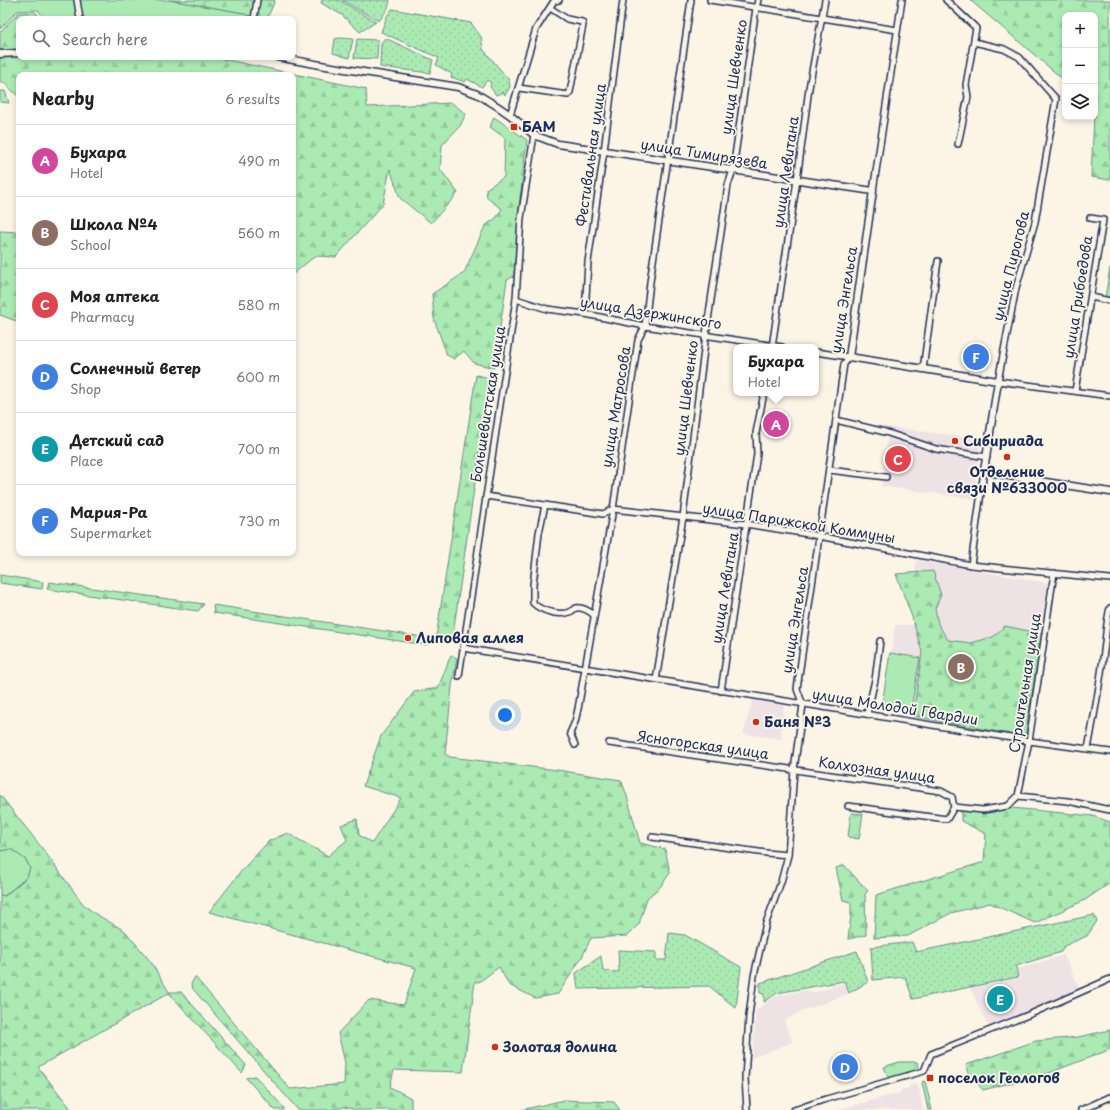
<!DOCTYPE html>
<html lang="en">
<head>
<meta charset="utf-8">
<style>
  :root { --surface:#fff; --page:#f6f6f6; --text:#222; --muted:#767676; --line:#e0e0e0; --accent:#0f766e }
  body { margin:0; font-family:"Playpen Sans",sans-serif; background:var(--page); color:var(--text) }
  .controls { position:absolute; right:12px; top:12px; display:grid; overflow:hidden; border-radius:8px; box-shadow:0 2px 6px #0003 }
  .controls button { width:36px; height:36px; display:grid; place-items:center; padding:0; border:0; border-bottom:1px solid var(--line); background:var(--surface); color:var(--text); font:20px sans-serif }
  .you { position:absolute; left:505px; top:715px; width:14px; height:14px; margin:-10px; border:3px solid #fff; border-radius:50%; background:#1a73e8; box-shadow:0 0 0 6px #1a73e833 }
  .badge { display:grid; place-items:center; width:26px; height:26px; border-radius:50%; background:var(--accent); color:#fff; font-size:13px; font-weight:700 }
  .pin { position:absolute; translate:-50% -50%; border:2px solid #fff; box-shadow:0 1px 4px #0006 }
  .popup { position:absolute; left:733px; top:344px; width:86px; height:52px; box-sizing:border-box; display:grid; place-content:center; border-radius:8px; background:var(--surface); filter:drop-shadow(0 1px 3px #0005); font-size:13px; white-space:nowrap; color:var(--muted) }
  .popup b { font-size:15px; color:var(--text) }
  .popup::after { content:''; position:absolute; left:50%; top:100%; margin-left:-8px; border:8px solid transparent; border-top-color:var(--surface) }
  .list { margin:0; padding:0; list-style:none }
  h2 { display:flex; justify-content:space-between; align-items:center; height:52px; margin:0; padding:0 16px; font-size:17px }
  h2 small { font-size:13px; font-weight:400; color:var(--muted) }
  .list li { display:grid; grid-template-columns:26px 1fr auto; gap:12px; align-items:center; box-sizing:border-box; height:72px; padding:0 16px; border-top:1px solid var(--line) }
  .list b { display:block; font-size:15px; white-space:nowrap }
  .list p { margin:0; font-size:13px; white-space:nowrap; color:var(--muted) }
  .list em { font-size:13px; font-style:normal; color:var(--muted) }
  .icon { flex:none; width:22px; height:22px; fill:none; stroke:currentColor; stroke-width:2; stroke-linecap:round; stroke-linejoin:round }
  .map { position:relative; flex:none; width:1110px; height:1110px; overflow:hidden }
  .search { position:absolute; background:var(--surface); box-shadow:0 2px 6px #0003; left:16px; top:16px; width:280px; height:44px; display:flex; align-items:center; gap:10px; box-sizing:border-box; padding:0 14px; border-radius:8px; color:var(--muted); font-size:15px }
  .panel { position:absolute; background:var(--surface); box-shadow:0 2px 6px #0003; left:16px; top:72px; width:280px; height:484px; border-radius:8px }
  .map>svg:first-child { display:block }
  .built { fill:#efe2e5 }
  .grass { fill:#abebb3; stroke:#638d88 }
  .forest { fill:url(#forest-firs); stroke:#638d88 }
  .park { fill:url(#park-tufts); stroke:#638d88 }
  .garden { fill:url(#garden-dots); stroke:#638d88 }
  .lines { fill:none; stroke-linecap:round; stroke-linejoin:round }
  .minor-casing { stroke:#1b2f5e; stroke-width:8 }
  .tertiary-casing { stroke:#1b2f5e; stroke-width:9 }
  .minor { stroke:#fcf5e5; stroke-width:5 }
  .tertiary { stroke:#fcf5e5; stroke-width:6 }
  .poi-dot { fill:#c8321e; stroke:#fcf5e5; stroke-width:1.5 }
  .labels { text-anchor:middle; stroke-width:3.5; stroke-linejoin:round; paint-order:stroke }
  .street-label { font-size:14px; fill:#1b2f5e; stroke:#fcf5e5 }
  .poi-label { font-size:14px; font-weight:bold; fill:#1b2f5e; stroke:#fcf5e5; text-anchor:start }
</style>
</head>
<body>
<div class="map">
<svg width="1110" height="1110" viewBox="0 0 1110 1110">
  <defs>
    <pattern id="forest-firs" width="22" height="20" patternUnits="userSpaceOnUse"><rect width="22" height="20" fill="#abebb3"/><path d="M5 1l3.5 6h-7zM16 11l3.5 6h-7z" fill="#93ca9c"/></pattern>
    <pattern id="park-tufts" width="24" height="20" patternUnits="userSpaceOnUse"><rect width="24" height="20" fill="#abebb3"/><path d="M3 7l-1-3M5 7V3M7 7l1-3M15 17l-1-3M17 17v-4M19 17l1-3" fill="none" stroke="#93ca9c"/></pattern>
    <pattern id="garden-dots" width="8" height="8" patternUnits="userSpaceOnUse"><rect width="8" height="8" fill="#abebb3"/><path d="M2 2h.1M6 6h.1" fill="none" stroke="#93ca9c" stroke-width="1.8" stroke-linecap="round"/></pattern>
  </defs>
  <rect width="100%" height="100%" fill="#fcf5e5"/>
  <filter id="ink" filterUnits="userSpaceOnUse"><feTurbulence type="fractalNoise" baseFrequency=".025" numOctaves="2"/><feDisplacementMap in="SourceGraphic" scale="8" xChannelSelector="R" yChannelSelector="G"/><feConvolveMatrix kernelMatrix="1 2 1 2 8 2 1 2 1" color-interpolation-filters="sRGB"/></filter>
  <g filter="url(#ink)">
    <g class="built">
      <path d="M889 427 981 439 974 499 881 486Z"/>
      <path d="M916 560 1048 583 1021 731 884 708 895 625H914Z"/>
      <path d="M753 699 784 701 781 739 743 734Z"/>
      <path d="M1064 955 1080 989 989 1028 970 988 1021 978 1018 969Z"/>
      <path d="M843 983 848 994 800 1012 784 1021 793 1042 752 1058 756 1010 776 996 808 990 812 993Z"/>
      <path d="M918 1083 923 1110H836L899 1093 901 1092 900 1090 909 1088V1085Z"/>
    </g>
    <g class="grass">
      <path d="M0 0H169L239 12 258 19H45L38 10 17 11 0 29Z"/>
      <path d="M890 653 920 658 911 709 882 705Z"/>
      <path d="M11 849 26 860 30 868 27 877 4 896 0 895V851Z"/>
    </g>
    <g class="forest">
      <path d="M169 0H275L267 19H258L239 12Z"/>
      <path d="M970 0H1110V180L1091 177 1094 117H1095V15H1065V81Z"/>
      <path d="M35 12 42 19H19V57H213L366 89 367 107 452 103 466 114 460 126 442 145 440 169 458 193 431 223 400 198 390 169 383 204 336 257 315 256 293 274V75H19V97L4 83 0 81V32L18 13Z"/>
      <path d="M0 91H5L9 103 0 102Z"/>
      <path d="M494 117 527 140 519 207 514 276 507 280 494 368 474 363 464 351 454 359 447 355 434 319 432 294 464 273 485 226 496 218 502 209 487 198 486 189 504 177 505 138 490 127Z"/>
      <path d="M0 231 19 232V322L0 315Z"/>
      <path d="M476 375 490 378 452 641 436 638Z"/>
      <path d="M933 571 941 595 935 608 938 624 948 640 971 643 993 637 1005 626 1042 634 1025 737 913 716 922 652 912 617 896 574Z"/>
      <path d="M0 575 43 582 42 589 0 583Z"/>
      <path d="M49 582 204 604 198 611 47 589Z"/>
      <path d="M213 605 429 638 426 645 214 613Z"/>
      <path d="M451 655 457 658 452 686 445 754 450 757 557 770 621 780 626 793 640 843 665 849 670 873 660 887 647 898 639 924 627 936 591 938 582 957 558 994 535 998 509 985 499 967 479 982 475 981 463 1072 394 1070 390 1087 411 1098V1110H357L344 1107 329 1110H298L193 989 191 984 195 977 290 1089 344 1084 345 1063 338 1033 369 1000 404 1005 416 968 209 912 243 869 269 841 287 833 328 856 347 840 341 825 357 819 359 835 372 843 401 798 363 786 381 736 414 692 438 688Z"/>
      <path d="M0 795 42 848 83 904 94 913 125 931 151 962 169 992H181L246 1065 242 1073 169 993 38 1067 72 1110H0V895L5 896 27 877 30 868 26 860 11 849 0 851Z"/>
      <path d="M961 807 1012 808 1093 816 1110 822V883L1085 900 1035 923 990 903 951 913 908 936 874 938 876 895 984 862 986 834 961 821Z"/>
      <path d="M844 865 868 891 865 894 866 935 848 939 851 916V902L843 900 836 868Z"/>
      <path d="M1110 1030 1109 1050 1049 1073 983 1090 970 1075 966 1065 1036 1041 1078 1037Z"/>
      <path d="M255 1076 284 1108V1110H275L246 1078Z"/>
      <path d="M925 1081 932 1110H928L922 1082Z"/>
      <path d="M564 1100 614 1102 620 1110H521Z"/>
    </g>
    <g class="park">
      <path d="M1110 268V299L1105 298Z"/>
      <path d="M851 813 863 814 859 839 848 837Z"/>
      <path d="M899 1062H917L919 1066 915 1072 889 1079 884 1067Z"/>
    </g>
    <g class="garden">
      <path d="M322 0H339L376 22 360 32 342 15 321 3Z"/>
      <path d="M342 0H390C389 9 384 14 379 21Z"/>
      <path d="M392 9 471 23 481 37 483 49 509 80 510 87 505 95 503 92 496 95 490 87 491 83 487 80 482 87 467 79 465 82 451 77 452 74 436 65 439 58 381 32 387 16Z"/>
      <path d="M339 38 353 39 349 58 333 53 335 39Z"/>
      <path d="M385 38 433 60 430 73 380 67 381 43Z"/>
      <path d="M357 39 378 40 377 59 354 58Z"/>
      <path d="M1094 915 1097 921 1087 936 1064 946 1061 952 1016 966 1018 977 913 999 905 977 873 980 871 947 912 942 916 952Z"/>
      <path d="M669 933 685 935 741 967 736 1008 709 986 578 989 576 973 601 956 603 971 619 972 618 950 656 952V960H666Z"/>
      <path d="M857 951 868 982 849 993 844 981 777 993 764 1002V994L760 993V983Z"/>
    </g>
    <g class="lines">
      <g class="minor-casing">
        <g id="minor">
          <path d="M77 0 80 19"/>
          <path d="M710 0 897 30"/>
          <path d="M946 0 976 28 966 85 968 97 958 144"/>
          <path d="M254 19 257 0"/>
          <path d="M974 42 1004 49 1019 57 1056 99 1035 222 1016 288 998 381 1110 396"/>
          <path d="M519 88 568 95 570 92 583 25 582 22 567 19 550 8"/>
          <path d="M510 115 536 29 554 1 559 0"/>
          <path d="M873 191 902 0"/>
          <path d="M1091 297 1110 301"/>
          <path d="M516 299 547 309 585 314 645 326 782 347"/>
          <path d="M585 314 588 262 604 151 623 0"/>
          <path d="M772 347 797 180 809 88 825 0"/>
          <path d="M923 369 938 261"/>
          <path d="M1075 391 1103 220 1090 218"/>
          <path d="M836 420 885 432 936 449 987 457"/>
          <path d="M829 470 886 477"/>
          <path d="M486 496 603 514 613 509 746 524 808 534 971 565 1110 579"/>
          <path d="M545 505 539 533 533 585V603C541 611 559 616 570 612 572 611 574 609 576 608 582 607 589 611 594 615"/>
          <path d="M971 565 984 471"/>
          <path d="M463 648 1029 741 1110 752"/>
          <path d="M459 676 516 299 521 218 534 135"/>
          <path d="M656 680 683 517 706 334 728 185 733 170 756 8 758 0"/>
          <path d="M721 691 757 454 756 433 764 393"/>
          <path d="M867 714 875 680 880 641"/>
          <path d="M609 743 941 791 952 797 954 807 983 810 1008 806 1018 796 1068 801 1110 810"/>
          <path d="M575 745 570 733 575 722 578 709 613 509 638 340 645 326 650 282 691 0"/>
          <path d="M1088 749C1094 717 1100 684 1104 651 1106 637 1106 622 1110 608"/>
          <path d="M1018 796 1029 741 1054 573"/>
          <path d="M848 806 947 819 954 807"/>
          <path d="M652 837 766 853 788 855"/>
          <path d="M747 1110 745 1078 749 1016 754 976 766 923 781 882 788 855 794 770 803 705 797 689 844 364 849 357 816 352"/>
          <path d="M794 1110 823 1100 924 1071 931 1054 1033 1013 1110 979"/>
          <path d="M1081 1110 1110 1097"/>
        </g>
      </g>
      <g class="tertiary-casing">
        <g id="tertiary">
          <path d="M0 54 19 53"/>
          <path d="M277 57 326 66 458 87 477 94 497 106 510 115 534 135 558 144 873 191 849 357 998 381 984 471 1020 478 1110 492"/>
        </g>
      </g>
      <use href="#minor" class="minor"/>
      <use href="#tertiary" class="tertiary"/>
    </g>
  </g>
  <g class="poi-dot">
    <rect x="510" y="123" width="8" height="8" rx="2"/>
    <circle cx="955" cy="441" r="4"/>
    <circle cx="1007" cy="457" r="4"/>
    <circle cx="408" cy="638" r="4"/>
    <circle cx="756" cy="722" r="4"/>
    <circle cx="495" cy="1047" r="4"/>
    <rect x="926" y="1074" width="8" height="8" rx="2"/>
  </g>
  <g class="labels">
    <g class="street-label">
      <text transform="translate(734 77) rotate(-82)" y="5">улица Шевченко</text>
      <text transform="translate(704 154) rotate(9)" y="5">улица Тимирязева</text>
      <text transform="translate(591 155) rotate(-82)" y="5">Фестивальная улица</text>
      <text transform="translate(786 172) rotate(-82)" y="5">улица Левитана</text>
      <text transform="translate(1011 266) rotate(-76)" y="5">улица Пирогова</text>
      <text transform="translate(1078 297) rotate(-81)" y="5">улица Грибоедова</text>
      <text transform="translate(844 300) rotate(-81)" y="5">улица Энгельса</text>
      <text transform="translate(651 313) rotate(9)" y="5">улица Дзержинского</text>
      <text transform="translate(686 398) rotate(-83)" y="5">улица Шевченко</text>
      <text transform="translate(488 404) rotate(-81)" y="5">Большевистская улица</text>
      <text transform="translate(616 407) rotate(-81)" y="5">улица Матросова</text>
      <text transform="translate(799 523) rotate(9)" y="5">улица Парижской Коммуны</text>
      <text transform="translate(725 588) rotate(-81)" y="5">улица Левитана</text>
      <text transform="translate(795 620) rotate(-81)" y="5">улица Энгельса</text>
      <text transform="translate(1025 683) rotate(-81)" y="5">Строительная улица</text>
      <text transform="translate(895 707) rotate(9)" y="5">улица Молодой Гвардии</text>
      <text transform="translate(703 745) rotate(8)" y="5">Ясногорская улица</text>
      <text transform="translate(877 770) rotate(8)" y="5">Колхозная улица</text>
    </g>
    <g class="poi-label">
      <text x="522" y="132">БАМ</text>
      <text x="963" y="446">Сибириада</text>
      <text x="1007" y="477" text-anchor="middle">Отделение<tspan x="1007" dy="16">связи №633000</tspan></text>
      <text x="416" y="643">Липовая аллея</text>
      <text x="764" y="727">Баня №3</text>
      <text x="503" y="1052">Золотая долина</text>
      <text x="938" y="1083">поселок Геологов</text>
    </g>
  </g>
</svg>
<div class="controls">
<button>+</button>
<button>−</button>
<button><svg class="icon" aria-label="layers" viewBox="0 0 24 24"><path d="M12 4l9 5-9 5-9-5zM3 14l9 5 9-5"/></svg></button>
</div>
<div class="you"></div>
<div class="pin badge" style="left:776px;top:424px;background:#d1479c">A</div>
<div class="popup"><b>Бухара</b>Hotel</div>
<div class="pin badge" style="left:961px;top:667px;background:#8d6e63">B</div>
<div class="pin badge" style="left:898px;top:459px;background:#e0444e">C</div>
<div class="pin badge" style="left:845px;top:1067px;background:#3f7fe0">D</div>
<div class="pin badge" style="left:1000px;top:999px;background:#0f9aa8">E</div>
<div class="pin badge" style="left:976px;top:357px;background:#3f7fe0">F</div>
<div class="search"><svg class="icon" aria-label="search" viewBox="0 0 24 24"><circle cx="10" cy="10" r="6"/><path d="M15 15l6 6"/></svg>Search here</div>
<section class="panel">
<h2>Nearby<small>6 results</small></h2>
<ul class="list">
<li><span class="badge" style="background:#d1479c">A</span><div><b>Бухара</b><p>Hotel</p></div><em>490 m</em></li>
<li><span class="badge" style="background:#8d6e63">B</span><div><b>Школа №4</b><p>School</p></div><em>560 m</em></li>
<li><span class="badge" style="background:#e0444e">C</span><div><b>Моя аптека</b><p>Pharmacy</p></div><em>580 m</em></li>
<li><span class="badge" style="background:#3f7fe0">D</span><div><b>Солнечный ветер</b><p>Shop</p></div><em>600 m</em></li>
<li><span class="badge" style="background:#0f9aa8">E</span><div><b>Детский сад</b><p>Place</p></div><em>700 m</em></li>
<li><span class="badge" style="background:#3f7fe0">F</span><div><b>Мария-Ра</b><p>Supermarket</p></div><em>730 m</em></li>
</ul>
</section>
</div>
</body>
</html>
